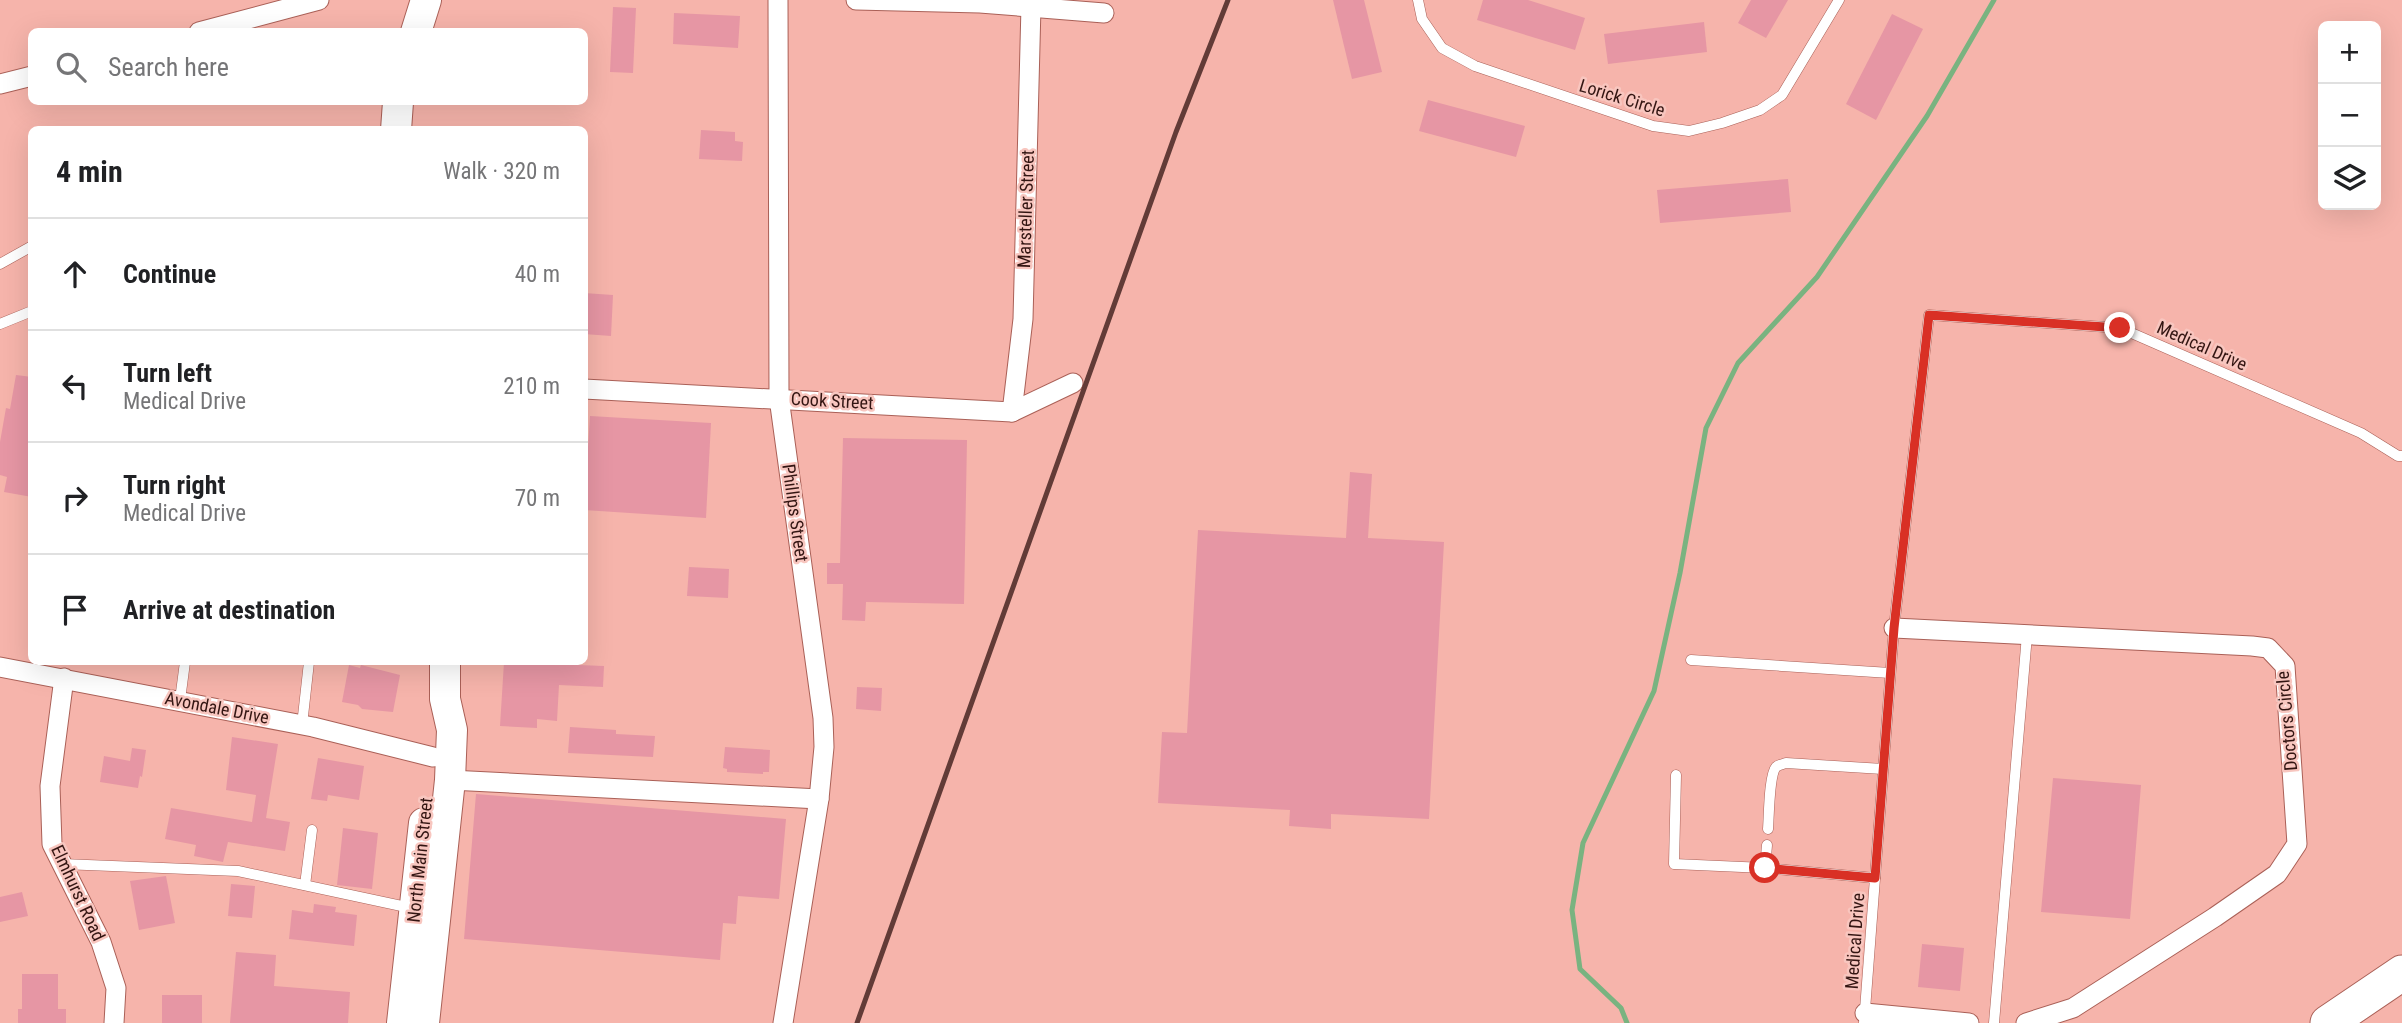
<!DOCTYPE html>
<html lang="en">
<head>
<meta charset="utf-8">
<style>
  :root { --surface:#fff; --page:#f2f2f2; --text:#202124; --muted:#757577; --line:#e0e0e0 }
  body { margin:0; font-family:"Roboto Condensed",sans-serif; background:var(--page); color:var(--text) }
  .controls { position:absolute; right:21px; top:21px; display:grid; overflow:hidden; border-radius:10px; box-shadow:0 7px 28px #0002 }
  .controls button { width:63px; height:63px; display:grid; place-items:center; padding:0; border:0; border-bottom:2px solid var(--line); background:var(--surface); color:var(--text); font:35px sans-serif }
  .stop { position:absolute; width:21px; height:21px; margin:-16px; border:5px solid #d93025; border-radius:50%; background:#fff }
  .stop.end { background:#d93025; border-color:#fff; box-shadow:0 2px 7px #0008 }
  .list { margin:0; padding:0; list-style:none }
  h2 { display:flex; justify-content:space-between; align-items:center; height:91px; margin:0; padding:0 28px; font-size:30px }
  h2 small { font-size:23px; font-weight:400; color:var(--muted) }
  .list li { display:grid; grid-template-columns:46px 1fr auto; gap:21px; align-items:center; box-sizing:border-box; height:112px; padding:0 28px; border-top:2px solid var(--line) }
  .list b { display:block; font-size:26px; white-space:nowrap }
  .list p { margin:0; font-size:23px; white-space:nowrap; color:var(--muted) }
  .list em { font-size:23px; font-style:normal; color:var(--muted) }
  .icon { flex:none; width:38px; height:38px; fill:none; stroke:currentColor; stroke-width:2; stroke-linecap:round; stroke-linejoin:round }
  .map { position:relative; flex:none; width:2402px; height:1023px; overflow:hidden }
  .search { position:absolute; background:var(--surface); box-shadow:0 7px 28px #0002; left:28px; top:28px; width:560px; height:77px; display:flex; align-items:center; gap:18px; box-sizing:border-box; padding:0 24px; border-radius:10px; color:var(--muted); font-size:26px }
  .panel { position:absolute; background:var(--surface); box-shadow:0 7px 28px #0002; left:28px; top:126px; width:560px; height:539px; border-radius:10px }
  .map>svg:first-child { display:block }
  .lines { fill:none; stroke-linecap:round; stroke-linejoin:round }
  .stream { stroke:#79b380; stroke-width:5 }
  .building { fill:#e696a4 }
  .lane-casing { stroke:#aa6057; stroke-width:11 }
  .street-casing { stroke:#aa6057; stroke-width:21 }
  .primary-casing { stroke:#aa6057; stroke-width:32 }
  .highway-casing { stroke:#aa6057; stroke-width:37 }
  .lane { stroke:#fff; stroke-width:10 }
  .street { stroke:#fff; stroke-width:19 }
  .primary { stroke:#fff; stroke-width:30 }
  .highway { stroke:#fff; stroke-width:35 }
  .rail { stroke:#623b37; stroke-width:5 }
  .route { stroke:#d93025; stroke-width:9 }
  .labels { text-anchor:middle; stroke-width:5; stroke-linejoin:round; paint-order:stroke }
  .street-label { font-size:18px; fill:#331512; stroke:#f8c6bf }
</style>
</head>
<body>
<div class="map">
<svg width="2402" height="1023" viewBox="0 0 2402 1023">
  <rect width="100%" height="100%" fill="#f6b4ab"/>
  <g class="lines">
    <path class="stream" d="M1627 1023 1621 1008 1580 969 1572 910 1583 843 1654 691 1680 573 1706 428 1738 363 1817 277 1927 116 1994 0"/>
  </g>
  <g class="building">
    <path d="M1333 0H1364L1382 72 1352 79Z"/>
    <path d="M1483 0H1528L1585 18 1575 50 1477 20Z"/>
    <path d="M1751 0H1788L1766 38 1738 23Z"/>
    <path d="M613 7 636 8 633 73 610 72Z"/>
    <path d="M674 13 740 16 738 48 673 44Z"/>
    <path d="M1892 14 1923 29 1876 120 1846 104Z"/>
    <path d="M1704 22 1707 52 1608 64 1604 34Z"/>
    <path d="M1428 100 1525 126 1516 157 1419 131Z"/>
    <path d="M701 130 735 132V141L743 142 742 161 699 159Z"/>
    <path d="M1788 179 1791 212 1660 223 1657 190Z"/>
    <path d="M584 293 613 295 611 336 584 334Z"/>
    <path d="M16 375 32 377V497L4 492 7 477 0 475V442L6 408 10 409Z"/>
    <path d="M590 416 711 423 706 518 584 510Z"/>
    <path d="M843 438 967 440 964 604 866 602 865 621 842 620 843 584H827V563H840Z"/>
    <path d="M1350 472 1372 474 1368 538 1444 542 1429 819 1331 814V829L1289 826 1290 810 1158 803 1162 732 1187 733 1198 530 1346 538Z"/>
    <path d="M689 567 729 569 728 598 687 596Z"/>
    <path d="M504 662 604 666 603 687 559 685 557 721 537 719V728L500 726Z"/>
    <path d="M349 665 360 668 361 665 400 675 393 712 362 709 358 705 342 702Z"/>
    <path d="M857 687 882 688 881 711 856 709Z"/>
    <path d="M570 727 616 730V734L655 736 653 757 568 753Z"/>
    <path d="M232 737 278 744 266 818 290 822 285 851 228 842 223 862 194 856 196 845 165 839 171 808 252 822 256 795 226 790Z"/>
    <path d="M725 747 770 750 769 772H763V774L727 772V769L723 768Z"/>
    <path d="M132 748 146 750 142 777 140 776 138 788 100 782 104 756 130 761Z"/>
    <path d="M318 758 364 766 359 800 328 795 327 801 311 799Z"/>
    <path d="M2053 778 2141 785 2130 919 2041 912Z"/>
    <path d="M476 794 786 819 779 899 738 896 736 924 723 923 720 960 464 939Z"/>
    <path d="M343 828 378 833 372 889 337 885Z"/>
    <path d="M166 876 175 923 139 930 130 881Z"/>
    <path d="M231 884 255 886 252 918 228 916Z"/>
    <path d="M22 892 28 916 0 922V897Z"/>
    <path d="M314 904 336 907 335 912 357 915 354 946 289 939 292 910 313 913Z"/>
    <path d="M1922 944 1964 948 1960 991 1918 987Z"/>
    <path d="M236 952 276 955 274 986 350 992 348 1023H230Z"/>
    <path d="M22 974H58V1009H66V1023H18V1009H22Z"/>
    <rect x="162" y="995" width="40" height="28"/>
  </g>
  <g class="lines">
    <g class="lane-casing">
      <g id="lane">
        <path d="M1418 0 1422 19 1442 48 1475 66 1653 126 1689 131 1722 123 1760 110 1782 95 1839 0"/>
        <path d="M0 264 32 246"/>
        <path d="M0 324 32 311"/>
        <path d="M1691 660 1890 673"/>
        <path d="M180 700 185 662"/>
        <path d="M302 725 309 662"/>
        <path d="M1676 775 1674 864 1765 868 1875 878"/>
        <path d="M1768 829C1769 817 1769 775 1776 767 1778 765 1783 764 1786 763L1883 769"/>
        <path d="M62 864 238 871 411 908"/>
        <path d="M1765 868 1767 845"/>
        <path d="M305 885 312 830"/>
        <path d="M1864 1023 1894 628 1929 315 2120 328 2361 433 2398 456H2402"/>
        <path d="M1994 1023 2027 635"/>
      </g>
    </g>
    <g class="street-casing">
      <g id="street">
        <path d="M778 0 779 398 823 718 824 747 819 799 783 1023"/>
        <path d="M856 0 980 3 1104 13"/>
        <path d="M199 32 319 0"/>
        <path d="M0 84 32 76"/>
        <path d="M584 389 1012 412 1073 383"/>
        <path d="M1012 412 1023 319 1031 6"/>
        <path d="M1894 628 2252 646 2268 648 2285 666 2297 844 2277 874 2215 917 2073 1008 2026 1023"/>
        <path d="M0 667 313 727 433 757"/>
        <path d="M64 678 50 786 52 844 101 942 116 988 114 1023"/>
        <path d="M450 780 819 799"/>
        <path d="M1865 1013 1969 1023"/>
      </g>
    </g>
    <g class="primary-casing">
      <g id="primary">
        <path d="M416 32 426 0"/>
        <path d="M396 130 398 102"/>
        <path d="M402 1023 424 823"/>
        <path d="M424 1023 450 780 452 730 445 699V662"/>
      </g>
    </g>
    <g class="highway-casing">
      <path id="highway" d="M2328 1023 2402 973"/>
    </g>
    <use href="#lane" class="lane"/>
    <use href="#street" class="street"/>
    <use href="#primary" class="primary"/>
    <use href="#highway" class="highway"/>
    <path class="rail" d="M857 1023 1176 132 1228 0"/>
  </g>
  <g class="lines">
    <path class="route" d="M1765 868 1875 878 1894 628 1929 315 2120 328"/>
  </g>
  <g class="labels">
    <g class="street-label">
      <text transform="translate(1622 98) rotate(17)" y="6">Lorick Circle</text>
      <text transform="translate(1026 209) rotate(-88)" y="6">Marsteller Street</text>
      <text transform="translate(2202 346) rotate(24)" y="6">Medical Drive</text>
      <text transform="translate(832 401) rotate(3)" y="6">Cook Street</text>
      <text transform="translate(795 513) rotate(82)" y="6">Phillips Street</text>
      <text transform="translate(217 708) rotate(11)" y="6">Avondale Drive</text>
      <text transform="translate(2287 721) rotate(-95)" y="6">Doctors Circle</text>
      <text transform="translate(420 860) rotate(-84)" y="6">North Main Street</text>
      <text transform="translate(78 893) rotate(65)" y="6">Elmhurst Road</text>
      <text transform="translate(1855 941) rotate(-86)" y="6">Medical Drive</text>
    </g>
  </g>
</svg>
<div class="controls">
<button>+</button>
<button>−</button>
<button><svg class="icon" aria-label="layers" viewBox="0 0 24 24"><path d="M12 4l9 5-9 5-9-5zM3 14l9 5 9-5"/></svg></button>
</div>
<div class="stop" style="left:1765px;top:868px"></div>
<div class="stop end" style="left:2120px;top:328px"></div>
<div class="search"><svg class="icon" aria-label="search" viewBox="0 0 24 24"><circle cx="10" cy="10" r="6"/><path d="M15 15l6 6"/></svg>Search here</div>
<section class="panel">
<h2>4 min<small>Walk · 320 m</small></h2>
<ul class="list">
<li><svg class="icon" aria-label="ahead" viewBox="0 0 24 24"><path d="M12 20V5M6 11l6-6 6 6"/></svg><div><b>Continue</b></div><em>40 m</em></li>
<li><svg class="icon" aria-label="left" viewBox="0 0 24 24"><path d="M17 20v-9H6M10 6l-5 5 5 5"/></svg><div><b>Turn left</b><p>Medical Drive</p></div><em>210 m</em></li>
<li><svg class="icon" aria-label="right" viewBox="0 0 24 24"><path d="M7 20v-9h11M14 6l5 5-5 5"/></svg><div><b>Turn right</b><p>Medical Drive</p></div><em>70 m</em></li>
<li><svg class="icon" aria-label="arrive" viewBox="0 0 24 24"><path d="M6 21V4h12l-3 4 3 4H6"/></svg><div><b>Arrive at destination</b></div></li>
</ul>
</section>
</div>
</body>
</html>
